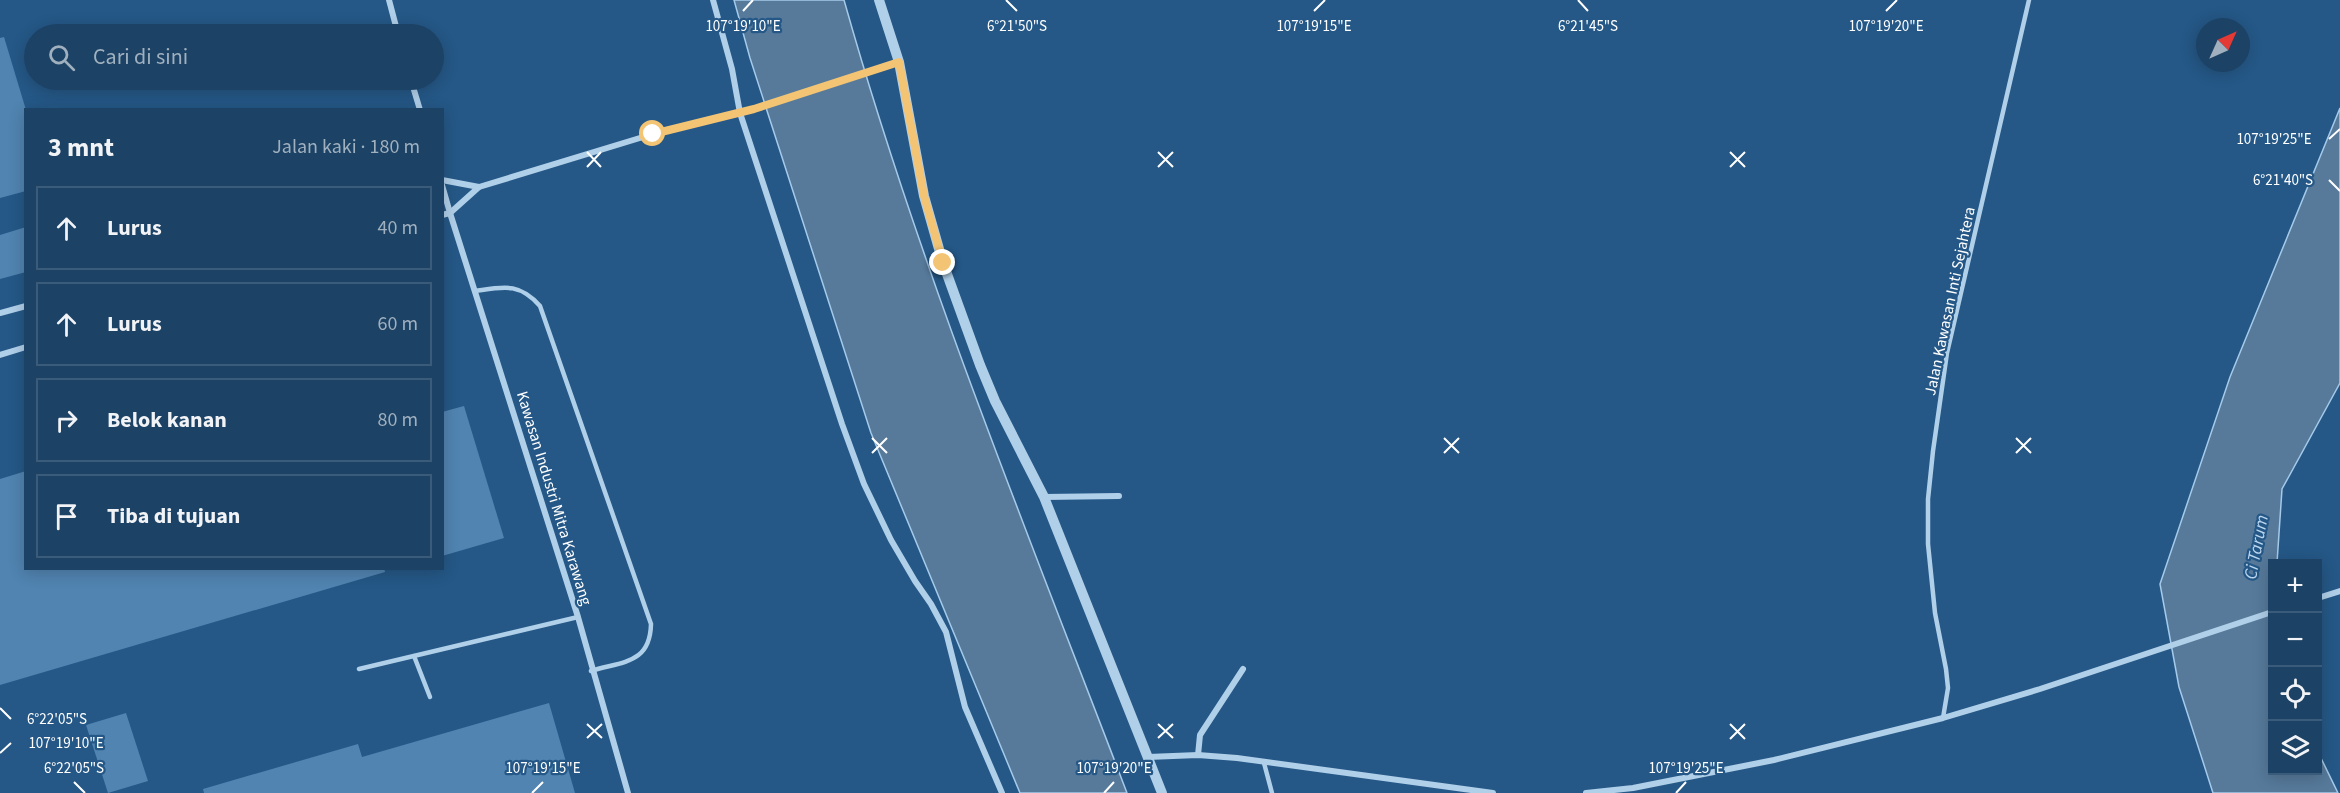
<!DOCTYPE html>
<html lang="id">
<head>
<meta charset="utf-8">
<style>
  body { margin:0; font-family:"Source Sans 3",sans-serif; background:#294d6e; color:#f1f3f6 }
  .controls { position:absolute; right:18px; bottom:18px; display:grid; overflow:hidden; border-radius:0px; box-shadow:0 3px 15px #0003 }
  .controls button { width:54px; height:54px; display:grid; place-items:center; padding:0; border:0; border-bottom:2px solid #3a5b79; background:#1c4265; color:#f1f3f6; font:30px sans-serif }
  .compass { position:absolute; left:2196px; top:18px; width:54px; height:54px; border-radius:50%; background:#1c4265; box-shadow:0 3px 15px #0003; rotate:45deg }
  .stop { position:absolute; width:18px; height:18px; margin:-14px; border:4px solid #f3c474; border-radius:50%; background:#fff }
  .stop.end { background:#f3c474; border-color:#fff; box-shadow:0 2px 6px #0008 }
  .list { margin:0; padding:0; list-style:none }
  h2 { display:flex; justify-content:space-between; align-items:center; height:78px; margin:0; padding:0 24px; font-size:26px }
  h2 small { font-size:20px; font-weight:400; color:#a0b0bf }
  .list li { display:grid; grid-template-columns:39px 1fr auto; gap:18px; align-items:center; box-sizing:border-box; height:84px; margin:0 12px 12px; padding:0 12px; border:2px solid #3a5b79; border-radius:0px }
  .list b { display:block; font-size:22px; white-space:nowrap }
  .list em { font-size:20px; font-style:normal; color:#a0b0bf }
  .icon { flex:none; width:33px; height:33px; fill:none; stroke:currentColor; stroke-width:2; stroke-linecap:round; stroke-linejoin:round }
  .map { position:relative; flex:none; width:2340px; height:793px; overflow:hidden }
  .search { position:absolute; background:#1c4265; box-shadow:0 3px 15px #0003; left:24px; top:24px; width:420px; height:66px; display:flex; align-items:center; gap:15px; box-sizing:border-box; padding:0 21px; border-radius:33px; color:#a0b0bf; font-size:22px }
  .panel { position:absolute; background:#1c4265; box-shadow:0 3px 15px #0003; left:24px; top:108px; width:420px; height:462px; border-radius:0px }
  .map>svg:first-child { display:block }
</style>
</head>
<body>
<div class="map">
<svg width="2340" height="793" viewBox="0 0 2340 793">
  <rect width="100%" height="100%" fill="#255887"/>
  <g fill="#577a9b" stroke="#a5caea" stroke-width="1.5">
    <path d="M734,0H844C920,270 1027,531 1127,793H1020L871,433L750,58Z"/>
    <path d="M2340,108V383L2282,489L2277,563L2272,564L2270,657L2272,662V770H2318V752L2338,793H2213L2179,687L2160,584L2230,377Z"/>
  </g>
  <g fill="#5184b1">
    <path d="M4,37L26,110V191L0,198V38Z"/>
    <path d="M26,227V272L0,279V235Z"/>
    <path d="M464,406L504,538L442,556V412Z"/>
    <path d="M26,471V568H384L385,572L0,685V479Z"/>
    <path d="M549,703L575,793H204L203,789L358,744L362,757Z"/>
    <path d="M126,713L148,781L108,793L86,725Z"/>
  </g>
  <g fill="none" stroke-linecap="round" stroke-linejoin="round">
    <g stroke="#b0cfe9" stroke-width="4.5">
      <path d="M475,291C503,287 519,282 540,306L651,624C650,664 623,661 591,671"/>
      <path d="M414,656L430,697"/>
      <path d="M359,669L578,617"/>
      <path d="M1943,718L1948,688L1946,669L1935,613L1928,544V499L1933,451L1947,353L2029,0"/>
      <path d="M1264,763L1272,793"/>
    </g>
    <g stroke="#b0cfe9" stroke-width="6">
      <path d="M389,0L398,34"/>
      <path d="M713,0L732,69L740,113L842,424L864,484L891,540L915,581L931,604L946,632L965,707L1002,793"/>
      <path d="M411,80L420,110"/>
      <path d="M442,180L479,187"/>
      <path d="M442,185L450,213L578,617L628,793"/>
      <path d="M442,215L450,213L479,187L653,134L754,109L899,62"/>
      <path d="M0,313L26,306"/>
      <path d="M0,355L26,347"/>
      <path d="M1044,497L1119,496"/>
      <path d="M2318,598L2340,591"/>
      <path d="M1198,755L1200,735L1243,669"/>
      <path d="M1148,757L1198,755L1237,758L1493,793"/>
      <path d="M1586,793L1633,788L1774,760L1943,718L2040,689L2272,612"/>
    </g>
    <path stroke="#b0cfe9" stroke-width="10" d="M879,0L899,62L924,196L943,263L980,365L995,401L1044,497L1162,793"/>
  </g>
  <g fill="none" stroke-linecap="round" stroke-linejoin="round">
    <path stroke="#f3c474" stroke-width="8" d="M653,134L754,109L899,62L924,196L943,263"/>
  </g>
  <path fill="none" stroke="#fff" stroke-width="2" d="M1006,0L1017,11M1578,0L1588,11M743,11L753,0M1314,11L1325,0M1886,11L1897,0M2329,139L2340,129M587,152L601,167M1158,152L1173,167M1730,152L1745,167M587,167L601,152M1158,167L1173,152M1730,167L1745,152M2329,180L2340,191M872,438L887,453M1444,438L1459,453M2016,438L2031,453M872,453L887,438M1444,453L1459,438M2016,453L2031,438M0,708L11,719M587,724L602,738M1158,724L1173,738M1730,724L1745,739M587,738L602,724M1158,738L1173,724M1730,739L1745,724M0,753L11,743M74,782L85,793M532,793L543,782M1104,793L1114,782M1676,793L1686,782"/>
  <g text-anchor="middle" stroke-width="4.5" stroke-linejoin="round" paint-order="stroke">
    <g font-size="16" fill="#fff" stroke="#255887">
      <text transform="translate(1949 301) rotate(-78)" y="6">Jalan Kawasan Inti Sejahtera</text>
      <text transform="translate(555 498) rotate(73)" y="6">Kawasan Industri Mitra Karawang</text>
    </g>
    <g font-size="18" font-style="italic" fill="#bcd8f0" stroke="#255887">
      <text transform="translate(2256 547) rotate(-79)" y="6">Ci Tarum</text>
    </g>
  </g>
  <g font-size="15" text-anchor="middle" fill="#fff" stroke="#255887" stroke-width="4.5" stroke-linejoin="round" paint-order="stroke">
    <text x="743" y="31">107°19'10"E</text>
    <text x="1017" y="31">6°21'50"S</text>
    <text x="1314" y="31">107°19'15"E</text>
    <text x="1588" y="31">6°21'45"S</text>
    <text x="1886" y="31">107°19'20"E</text>
    <text x="2274" y="144">107°19'25"E</text>
    <text x="2283" y="185">6°21'40"S</text>
    <text x="57" y="724">6°22'05"S</text>
    <text x="66" y="748">107°19'10"E</text>
    <text x="1114" y="773">107°19'20"E</text>
    <text x="74" y="773">6°22'05"S</text>
    <text x="543" y="773">107°19'15"E</text>
    <text x="1686" y="773">107°19'25"E</text>
  </g>
</svg>
<div class="controls">
<button>+</button>
<button>−</button>
<button><svg class="icon" aria-label="locate" viewBox="0 0 24 24"><circle cx="12" cy="12" r="6"/><path d="M12 2v4M12 18v4M2 12h4M18 12h4"/></svg></button>
<button><svg class="icon" aria-label="layers" viewBox="0 0 24 24"><path d="M12 4l9 5-9 5-9-5zM3 14l9 5 9-5"/></svg></button>
</div>
<svg class="compass" viewBox="-18 -18 36 36"><path d="M0-13l5 13h-10z" fill="#e53935"/><path d="M0 13l5-13h-10z" fill="#a0b0bf"/></svg>
<div class="stop" style="left:653px;top:134px"></div>
<div class="stop end" style="left:943px;top:263px"></div>
<div class="search"><svg class="icon" aria-label="search" viewBox="0 0 24 24"><circle cx="10" cy="10" r="6"/><path d="M15 15l6 6"/></svg>Cari di sini</div>
<section class="panel">
<h2>3 mnt<small>Jalan kaki · 180 m</small></h2>
<ul class="list">
<li><svg class="icon" aria-label="ahead" viewBox="0 0 24 24"><path d="M12 20V5M6 11l6-6 6 6"/></svg><div><b>Lurus</b></div><em>40 m</em></li>
<li><svg class="icon" aria-label="ahead" viewBox="0 0 24 24"><path d="M12 20V5M6 11l6-6 6 6"/></svg><div><b>Lurus</b></div><em>60 m</em></li>
<li><svg class="icon" aria-label="right" viewBox="0 0 24 24"><path d="M7 20v-9h11M14 6l5 5-5 5"/></svg><div><b>Belok kanan</b></div><em>80 m</em></li>
<li><svg class="icon" aria-label="arrive" viewBox="0 0 24 24"><path d="M6 21V4h12l-3 4 3 4H6"/></svg><div><b>Tiba di tujuan</b></div></li>
</ul>
</section>
</div>
</body>
</html>
